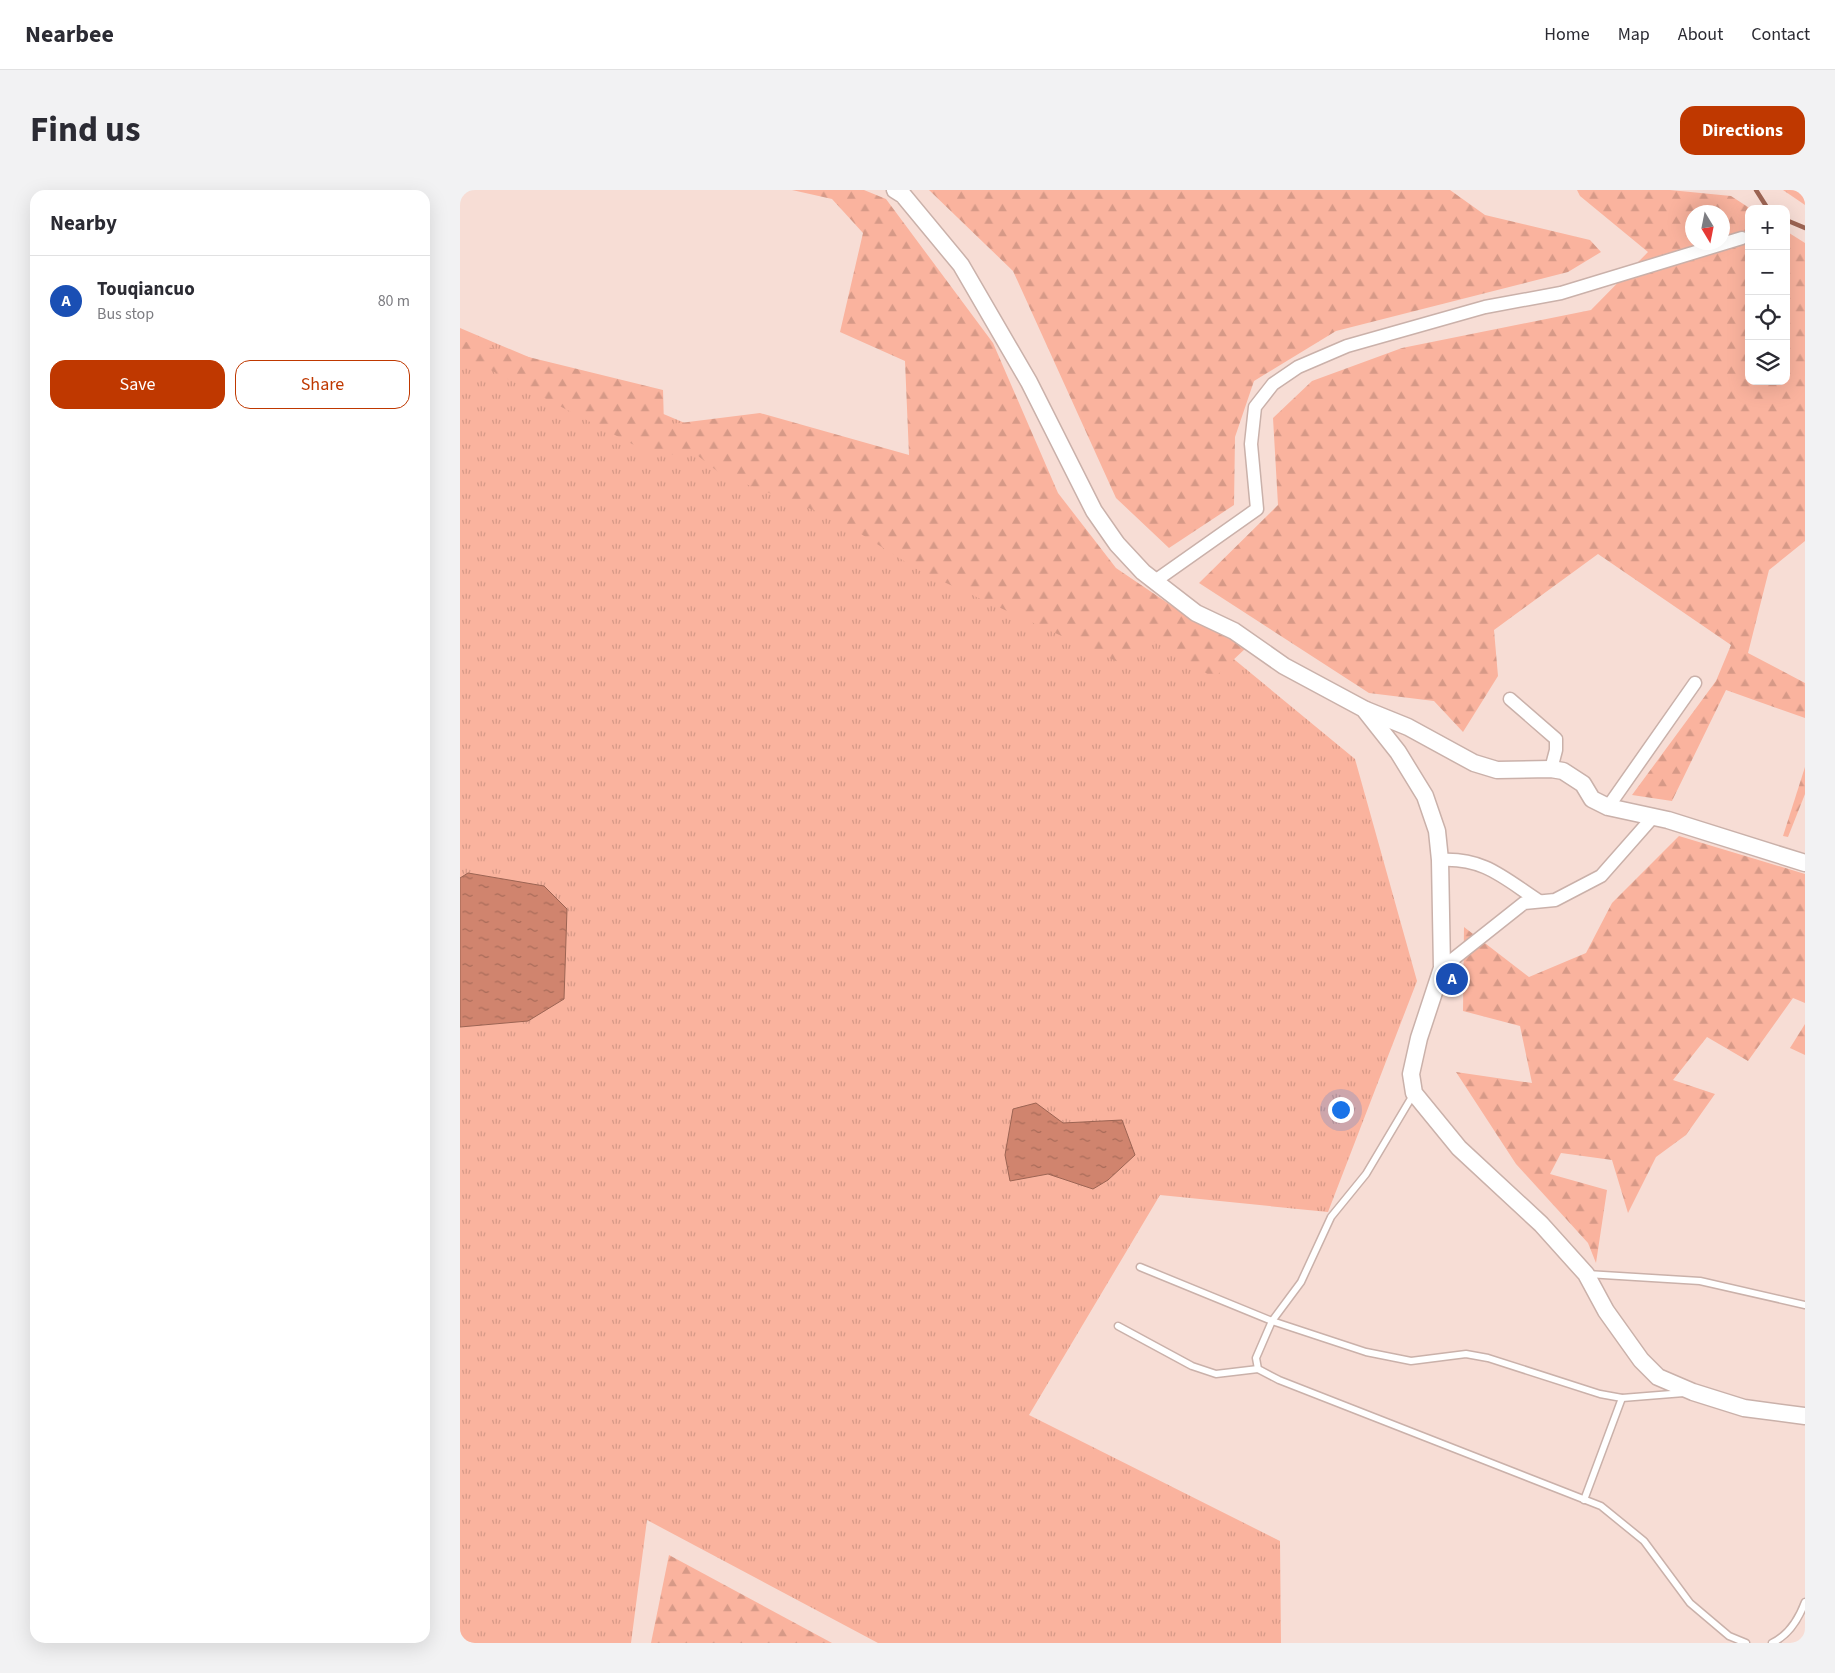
<!DOCTYPE html>
<html lang="en">
<head>
<meta charset="utf-8">
<style>
  body { margin:0; font-family:"Source Sans 3",sans-serif; background:#f2f2f3; color:#2b2b33 }
  .controls { position:absolute; right:15px; top:15px; display:grid; overflow:hidden; border-radius:10px; box-shadow:0 5px 20px #0002 }
  .controls button { width:45px; height:45px; display:grid; place-items:center; padding:0; border:0; border-bottom:1px solid #e1e1e2; background:#fff; color:#2b2b33; font:25px sans-serif }
  .compass { position:absolute; left:1225px; top:15px; width:45px; height:45px; border-radius:50%; background:#fff; box-shadow:0 5px 20px #0002; rotate:170deg }
  .you { position:absolute; left:880px; top:919px; width:18px; height:18px; margin:-12px; border:4px solid #fff; border-radius:50%; background:#1a73e8; box-shadow:0 0 0 8px #1a73e833 }
  .badge { display:grid; place-items:center; width:32px; height:32px; border-radius:50%; background:#bf3800; color:#fff; font-size:16px; font-weight:700 }
  .pin { position:absolute; translate:-50% -50%; border:2px solid #fff; box-shadow:0 1px 5px #0006 }
  .list { margin:0; padding:0; list-style:none }
  h2 { display:flex; justify-content:space-between; align-items:center; height:65px; margin:0; padding:0 20px; font-size:21px }
  h2 small { font-size:16px; font-weight:400; color:#7c7c81 }
  .list li { display:grid; grid-template-columns:32px 1fr auto; gap:15px; align-items:center; box-sizing:border-box; height:90px; padding:0 20px; border-top:1px solid #e1e1e2 }
  .list b { display:block; font-size:19px; white-space:nowrap }
  .list p { margin:0; font-size:16px; white-space:nowrap; color:#7c7c81 }
  .list em { font-size:16px; font-style:normal; color:#7c7c81 }
  .actions { display:flex; gap:10px; padding:15px 20px }
  .actions a { flex:1; padding:11px 0; border:1px solid #bf3800; border-radius:15px; text-align:center; font-size:18px; color:#bf3800 }
  .actions .main { background:#bf3800; color:#fff }
  .icon { flex:none; width:28px; height:28px; fill:none; stroke:currentColor; stroke-width:2; stroke-linecap:round; stroke-linejoin:round }
  .map { position:relative; flex:none; width:1345px; height:1453px; overflow:hidden; border-radius:15px }
  header { display:flex; align-items:center; gap:30px; box-sizing:border-box; height:70px; padding:0 25px; background:#fff; border-bottom:1px solid #e1e1e2 }
  header strong { font-size:24px }
  nav { display:flex; gap:28px; margin-inline-start:auto; font-size:18px }
  .intro { display:flex; align-items:center; justify-content:space-between; box-sizing:border-box; height:120px; padding:0 30px }
  h1 { margin:0; font-size:35px }
  .button { padding:12px 22px; border-radius:15px; background:#bf3800; color:#fff; font-size:18px; font-weight:700 }
  main { display:flex; gap:30px; padding:0 30px }
  aside { flex:1; background:#fff; border-radius:15px; box-shadow:0 5px 20px #0002 }
  .map>svg:first-child { display:block }
</style>
</head>
<body>
<header>
<strong>Nearbee</strong>
<nav><a>Home</a><a>Map</a><a>About</a><a>Contact</a></nav>
</header>
<div class="intro"><h1>Find us</h1><a class="button">Directions</a></div>
<main>
<aside>
<h2>Nearby<small></small></h2>
<ul class="list">
<li><span class="badge" style="background:#1a4fb4">A</span><div><b>Touqiancuo</b><p>Bus stop</p></div><em>80 m</em></li>
</ul>
<div class="actions"><a class="main">Save</a><a>Share</a></div>
</aside>
<div class="map">
<svg width="1345" height="1453" viewBox="0 0 1345 1453">
  <defs>
    <pattern id="grass-tufts" width="24" height="20" patternUnits="userSpaceOnUse" patternTransform="scale(1.25)"><rect width="24" height="20" fill="#fab39e"/><path d="M3 7l-1-3M5 7V3M7 7l1-3M15 17l-1-3M17 17v-4M19 17l1-3" fill="none" stroke="#d69987"/></pattern>
    <pattern id="forest-firs" width="22" height="20" patternUnits="userSpaceOnUse" patternTransform="scale(1.25)"><rect width="22" height="20" fill="#fab39e"/><path d="M5 1l3.5 6h-7zM16 11l3.5 6h-7z" fill="#d69987"/></pattern>
    <pattern id="water-ripples" width="26" height="14" patternUnits="userSpaceOnUse" patternTransform="scale(1.25)"><rect width="26" height="14" fill="#d0846e"/><path d="M2 4q2-2 4 0t4 0M15 11q2-2 4 0t4 0" fill="none" stroke="#a86b59"/></pattern>
  </defs>
  <rect width="100%" height="100%" fill="#f7ddd5"/>
  <path fill="url(#grass-tufts)" d="M0,138L764,461L895,569L957,791L868,1022L700,1005L569,1225L820,1351L821,1453H418L187,1330L171,1453H0Z"/>
  <g fill="url(#forest-firs)" fill-rule="evenodd">
    <path d="M332,0H404L426,9L533,153L598,303L656,378L715,418L787,457L754,488L687,447L669,477L460,381L377,329L262,285L232,261L197,267L0,164V143L3,151L203,200L204,235L300,223L449,265L445,171L380,142L403,43L372,9Z"/>
    <path d="M469,0H990L1025,25L1130,50L1141,62L1108,82L876,141L794,191L775,247L774,315L709,358L656,308L553,81Z"/>
    <path d="M1117,0H1210L1271,6L1291,19H1289V191H1326V41L1345,53V351L1309,380L1288,463L1345,493V528L1266,500L1212,611L1172,605L1256,491L1271,455L1138,364L1034,440L1038,486L1003,542L974,511L909,503L739,393L818,315L813,228L852,191L942,158L1131,120L1188,62L1120,6ZM1232,22H1262V52H1232Z"/>
    <path d="M1323,0H1345V15Z"/>
    <path d="M1345,577V604L1328,647L1323,646Z"/>
    <path d="M1219,646L1345,684V813L1333,808L1288,871L1247,847L1213,890L1255,904L1226,945L1196,967L1168,1023L1152,970L1101,963L1090,984L1147,1000L1136,1073L1128,1053L1056,974L996,882L1072,893L1060,836L1003,821L1004,737L1069,787L1126,763L1152,713Z"/>
    <path d="M1345,834V865L1330,858Z"/>
    <path d="M209,1365L372,1453H191Z"/>
  </g>
  <g fill="url(#water-ripples)" stroke="#9c6453">
    <path d="M8,683L84,696L107,719L104,809L68,831L0,837V688Z"/>
    <path d="M576,913L603,933L662,930L675,965L648,990L633,999L588,984L550,991L545,965L553,919Z"/>
  </g>
  <g fill="none" stroke-linecap="round" stroke-linejoin="round">
    <g stroke="#9c6453" stroke-width="4.5">
      <path d="M1296,0L1308,19"/>
      <path d="M1326,30L1345,38"/>
    </g>
    <defs>
      <g id="service">
        <path d="M953,905L906,984L871,1027L841,1092L812,1131L796,1168L798,1179L819,1190L1141,1316L1184,1351L1230,1413L1269,1446L1286,1453"/>
        <path d="M680,1077L812,1131L906,1162L951,1171L1006,1164L1028,1168L1140,1204L1162,1208L1224,1203"/>
        <path d="M1127,1084L1240,1091L1345,1115"/>
        <path d="M658,1136L732,1176L756,1184L798,1179"/>
        <path d="M1124,1310L1162,1208"/>
        <path d="M1312,1453C1329,1445 1339,1428 1345,1412"/>
      </g>
      <g id="minor">
        <path d="M695,391L797,319L791,254L795,217L813,194L838,177L887,156L1025,117L1101,103L1282,48"/>
        <path d="M1050,509L1096,549V560L1091,579"/>
        <path d="M1148,617L1235,493"/>
        <path d="M980,670C1024,667 1045,689 1079,711"/>
        <path d="M982,778L1064,713L1095,710L1141,686L1193,627"/>
      </g>
      <g id="tertiary">
        <path d="M435,0L443,5L501,75L569,192L634,321L657,354L683,382L736,423L774,441L824,476L904,519L938,562L965,606L977,641L980,670L982,778L959,848L951,884L954,903L999,958L1081,1034L1126,1084L1146,1121L1181,1170L1198,1187L1233,1202L1284,1218L1345,1226"/>
        <path d="M906,520L948,537L1014,573L1037,580L1091,579L1103,581L1123,594L1132,609L1148,617L1208,630L1345,673"/>
      </g>
    </defs>
    <use href="#service" stroke="#cab1aa" stroke-width="9"/>
    <use href="#minor" stroke="#cab1aa" stroke-width="15"/>
    <use href="#tertiary" stroke="#cab1aa" stroke-width="19"/>
    <use href="#service" stroke="#fff" stroke-width="6"/>
    <use href="#minor" stroke="#fff" stroke-width="12"/>
    <use href="#tertiary" stroke="#fff" stroke-width="16"/>
  </g>
</svg>
<div class="controls">
<button>+</button>
<button>−</button>
<button><svg class="icon" aria-label="locate" viewBox="0 0 24 24"><circle cx="12" cy="12" r="6"/><path d="M12 2v4M12 18v4M2 12h4M18 12h4"/></svg></button>
<button><svg class="icon" aria-label="layers" viewBox="0 0 24 24"><path d="M12 4l9 5-9 5-9-5zM3 14l9 5 9-5"/></svg></button>
</div>
<svg class="compass" viewBox="-18 -18 36 36"><path d="M0-13l5 13h-10z" fill="#e53935"/><path d="M0 13l5-13h-10z" fill="#7c7c81"/></svg>
<div class="you"></div>
<div class="pin badge" style="left:992px;top:789px;background:#1a4fb4">A</div>
</div>
</main>
</body>
</html>
